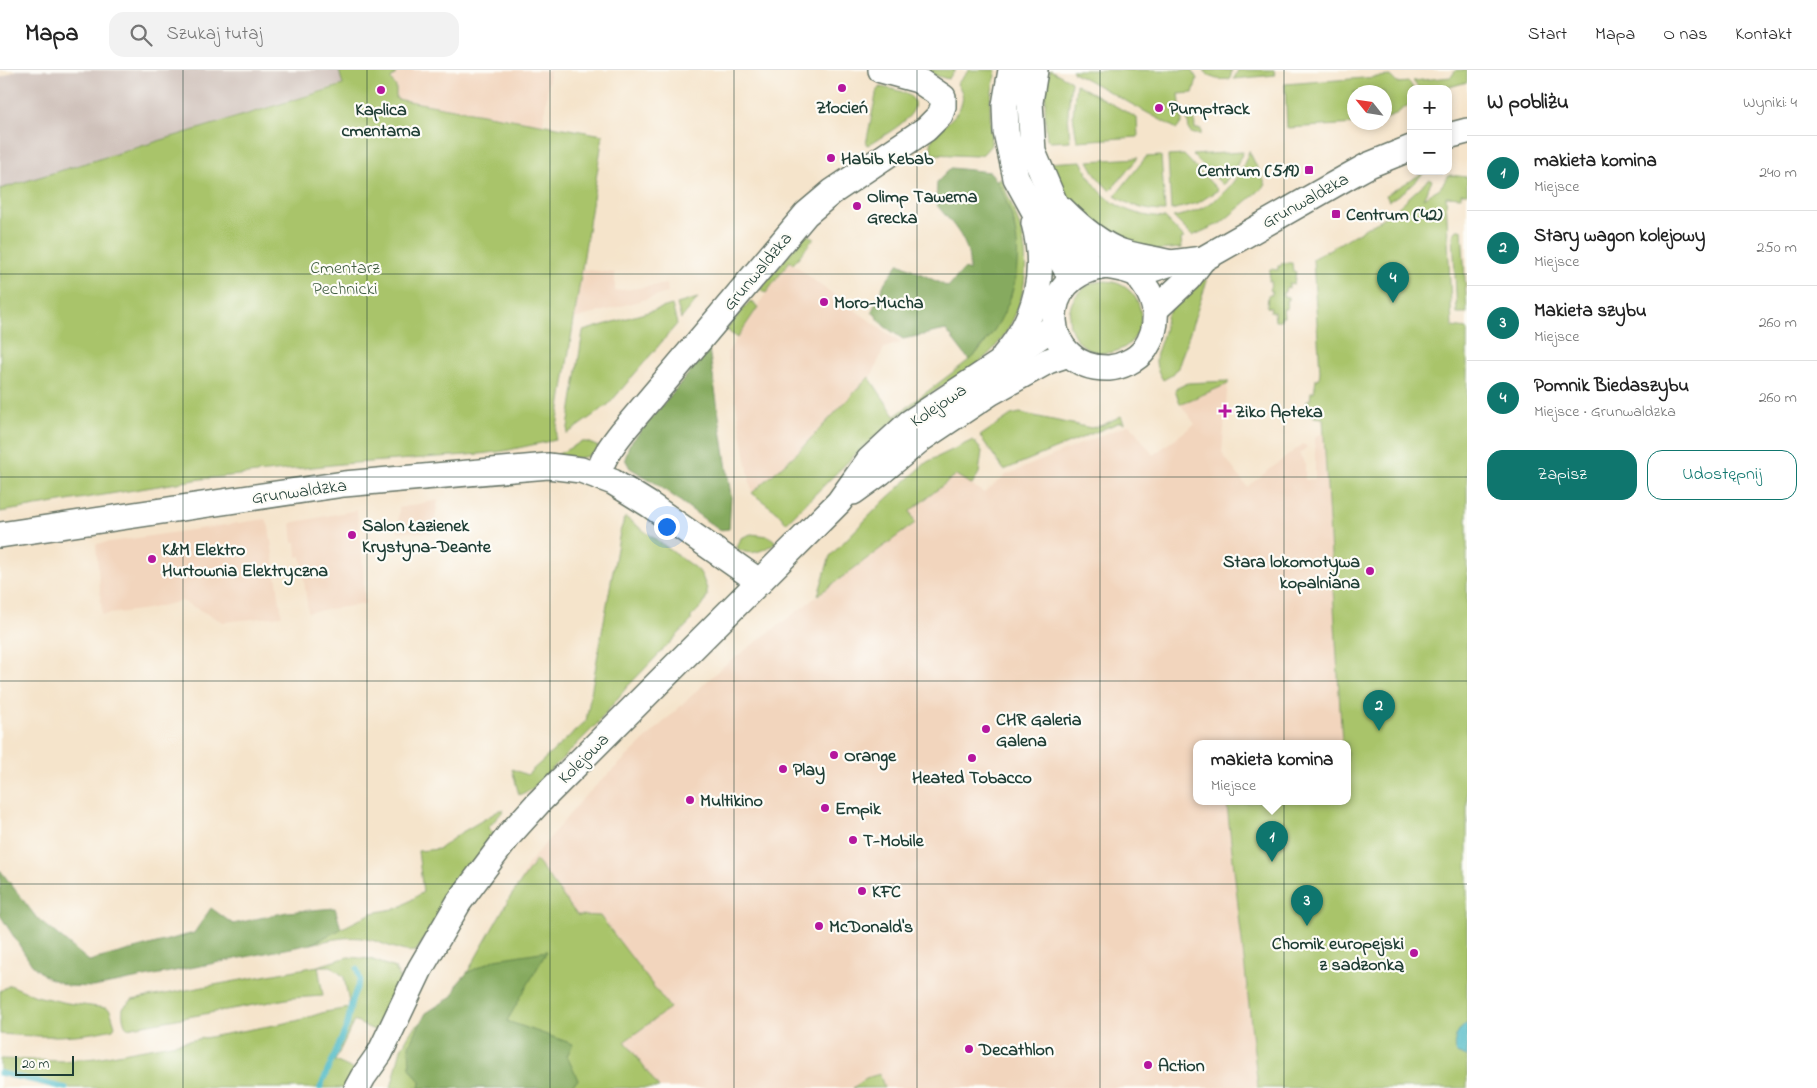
<!DOCTYPE html>
<html lang="pl">
<head>
<meta charset="utf-8">
<style>
  body { margin:0; font-family:"Indie Flower",sans-serif; background:#f2f2f2; color:#222 }
  .controls { position:absolute; right:15px; top:15px; display:grid; overflow:hidden; border-radius:10px; box-shadow:0 2px 8px #0003 }
  .controls button { width:45px; height:45px; display:grid; place-items:center; padding:0; border:0; border-bottom:1px solid #e0e0e0; background:#fff; color:#222; font:25px sans-serif }
  .compass { position:absolute; left:1347px; top:15px; width:45px; height:45px; border-radius:50%; background:#fff; box-shadow:0 2px 8px #0003; rotate:300deg }
  .scale { position:absolute; left:15px; bottom:12px; width:59px; box-sizing:border-box; padding-left:5px; border:2px solid #1f3d34; border-top:0; font-size:14px; line-height:18px; white-space:nowrap; color:#1f3d34; -webkit-text-stroke:4px #fdfcf7; paint-order:stroke }
  .you { position:absolute; left:666px; top:456px; width:18px; height:18px; margin:-12px; border:4px solid #fff; border-radius:50%; background:#1a73e8; box-shadow:0 0 0 8px #1a73e833 }
  .badge { display:grid; place-items:center; width:32px; height:32px; border-radius:50%; background:#0f766e; color:#fff; font-size:16px; font-weight:700 }
  .pin { position:absolute; translate:-50% -41px; filter:drop-shadow(0 1px 2px #0008) }
  .pin::after { content:''; position:absolute; top:26px; width:18px; height:15px; background:inherit; clip-path:polygon(0 0,100% 0,50% 100%) }
  .popup { position:absolute; left:1193px; top:670px; width:158px; height:65px; box-sizing:border-box; display:grid; place-content:center; border-radius:10px; background:#fff; filter:drop-shadow(0 1px 4px #0005); font-size:16px; white-space:nowrap; color:#767676 }
  .popup b { font-size:19px; color:#222 }
  .popup::after { content:''; position:absolute; left:50%; top:100%; margin-left:-10px; border:10px solid transparent; border-top-color:#fff }
  .list { margin:0; padding:0; list-style:none }
  h2 { display:flex; justify-content:space-between; align-items:center; height:65px; margin:0; padding:0 20px; font-size:21px }
  h2 small { font-size:16px; font-weight:400; color:#767676 }
  .list li { display:grid; grid-template-columns:32px 1fr auto; gap:15px; align-items:center; box-sizing:border-box; height:75px; padding:0 20px; border-top:1px solid #e0e0e0 }
  .list b { display:block; font-size:19px; white-space:nowrap }
  .list p { margin:0; font-size:16px; white-space:nowrap; color:#767676 }
  .list em { font-size:16px; font-style:normal; color:#767676 }
  .actions { display:flex; gap:10px; padding:15px 20px }
  .actions a { flex:1; padding:11px 0; border:1px solid #0f766e; border-radius:15px; text-align:center; font-size:18px; color:#0f766e }
  .actions .main { background:#0f766e; color:#fff }
  .icon { flex:none; width:28px; height:28px; fill:none; stroke:currentColor; stroke-width:2; stroke-linecap:round; stroke-linejoin:round }
  .map { position:relative; flex:none; width:1467px; height:1018px; overflow:hidden }
  header { display:flex; align-items:center; gap:30px; box-sizing:border-box; height:70px; padding:0 25px; background:#fff; border-bottom:1px solid #e0e0e0 }
  header strong { font-size:24px }
  nav { display:flex; gap:28px; margin-inline-start:auto; font-size:18px }
  .search { width:350px; height:45px; background:#f2f2f2; display:flex; align-items:center; gap:12px; box-sizing:border-box; padding:0 18px; border-radius:15px; color:#767676; font-size:19px }
  main { display:flex }
  aside { flex:1; background:#fff }
  .map>svg:first-child { display:block }
</style>
</head>
<body>
<header>
<strong>Mapa</strong>
<div class="search"><svg class="icon" aria-label="search" viewBox="0 0 24 24"><circle cx="10" cy="10" r="6"/><path d="M15 15l6 6"/></svg>Szukaj tutaj</div>
<nav><a>Start</a><a>Mapa</a><a>O nas</a><a>Kontakt</a></nav>
</header>
<main>
<div class="map">
<svg width="1467" height="1018" viewBox="0 0 1467 1018">
  <rect width="100%" height="100%" fill="#fdfcf7"/>
  <filter id="ink" filterUnits="userSpaceOnUse"><feTurbulence type="fractalNoise" baseFrequency=".02" numOctaves="2"/><feDisplacementMap in="SourceGraphic" scale="10" xChannelSelector="R" yChannelSelector="G"/><feConvolveMatrix kernelMatrix="1 2 1 2 8 2 1 2 1" color-interpolation-filters="sRGB"/></filter>
  <filter id="wash" filterUnits="userSpaceOnUse"><feTurbulence type="fractalNoise" baseFrequency=".0096" numOctaves="4" result="noise"/><feDisplacementMap in="SourceGraphic" scale="20" xChannelSelector="R" yChannelSelector="G"/><feGaussianBlur stdDeviation="1.12" result="paint"/><feColorMatrix in="noise" values="0 0 0 0 0 0 0 0 0 0 0 0 0 0 0 0 0 1.4 0 .05"/><feComposite in="paint" operator="in"/></filter>
  <g filter="url(#wash)">
    <rect width="100%" height="100%" fill="#f5e4cb"/>
    <g fill="#f2d5bd">
      <path d="M391,0H550L543,55L396,29Z"/>
      <path d="M790,191L816,212L901,273L884,278L873,303L797,383L752,423L727,283L766,223Z"/>
      <path d="M581,199L615,203V221L667,214L668,223L574,249Z"/>
      <path d="M1228,311L1222,383L1247,417L1303,374L1307,377L1299,384L1305,393V410L1315,409V368L1324,362L1342,673H1197V731H1265L1227,736L1258,1018H659L625,971L518,817L528,794L583,728L720,599L915,453L910,441L956,405L984,423L1006,405L1130,354L1153,385L1195,354L1180,334Z"/>
      <path d="M438,430L433,463L398,461L399,438Z"/>
      <path d="M357,440L362,483L365,534L308,542L301,486L297,487L296,473H293L291,453Z"/>
      <path d="M266,449L269,457L282,546L223,552L182,531L147,539L102,545L96,474Z"/>
    </g>
    <path fill="#cfc1ba" d="M17,0H339L343,14L0,119V8Z"/>
    <g fill="#a9c46a" stroke="#64804f">
      <path d="M339,0H391L396,4L391,9L396,17V29L603,65L555,370L504,381L480,384L341,394L201,409L0,442V119L343,15Z"/>
      <path d="M916,0H956L948,9Z"/>
      <path d="M969,0H996L990,32L991,75L983,84L976,86L932,84L931,75L933,64C948,53 974,34 957,14Z"/>
      <path d="M1050,0L1071,11L1068,44L1070,71L1050,72L1047,69C1044,45 1044,23 1050,0Z"/>
      <path d="M1072,0H1192L1197,9L1193,23L1179,24L1182,52L1177,59L1073,2Z"/>
      <path d="M1204,0H1232L1230,9C1219,10 1211,10 1204,0Z"/>
      <path d="M1238,0H1274L1275,5L1234,9Z"/>
      <path d="M1456,0H1467V12L1442,19H1419L1413,11L1451,7Z"/>
      <path d="M1390,6L1397,13L1409,12L1414,19H1411V33L1393,46L1385,49L1384,22H1354V52L1374,53L1287,58L1285,14Z"/>
      <path d="M1076,14L1137,48L1138,67L1077,71L1073,45Z"/>
      <path d="M881,17C890,19 901,20 908,25C933,41 879,68 868,75L866,74L877,20Z"/>
      <path d="M1187,41H1194L1195,59H1201V64H1193L1189,61Z"/>
      <path d="M1249,81L1266,115L1221,153L1192,166L1173,147C1210,142 1238,116 1249,81Z"/>
      <path d="M1243,82L1237,95L1223,115L1192,85Z"/>
      <path d="M1184,85L1218,120L1198,133L1171,140L1168,86Z"/>
      <path d="M1161,86L1165,141C1147,141 1130,136 1115,126L1146,87Z"/>
      <path d="M1138,88L1110,121L1097,107L1088,91Z"/>
      <path d="M1081,91C1099,130 1123,145 1165,148L1184,168L1181,169L1182,178L1158,180L1114,169L1064,128L1047,93Z"/>
      <path d="M1426,101L1406,120L1389,131L1386,125Z"/>
      <path d="M1449,105L1467,107V123H1461V127L1446,126L1452,257L1467,259V1018H1258L1227,735L1265,731H1347V673H1342L1323,348L1314,347L1312,338H1306L1307,330H1310L1311,322H1314L1316,309H1319L1320,301L1313,189L1393,142L1429,109L1432,111L1423,128L1440,118Z"/>
      <path d="M1000,107C1008,127 1018,147 1023,168C1032,213 1017,261 981,291C958,309 931,321 908,339C864,373 826,414 786,453L777,442L752,423L797,383L869,307L895,346L969,290L981,279L1000,250L1011,226L1016,207L1014,152L997,110Z"/>
      <path d="M1457,160H1462L1467,243H1457L1453,165Z"/>
      <path d="M806,164L814,168L793,194L790,191L766,223L760,219Z"/>
      <path d="M1282,193H1292L1293,201L1296,202L1294,214L1289,213V218L1286,217L1285,222H1283V226L1289,227V230H1286L1287,239H1283L1284,247H1281V251H1275L1274,242H1270L1271,238L1267,237L1268,225H1272V221L1269,220L1272,212L1269,211L1270,199L1278,200V196H1281Z"/>
      <path d="M1205,209L1207,211L1178,298L1172,305L1163,310C1150,289 1158,284 1164,262C1165,258 1165,252 1166,247C1171,236 1195,216 1205,209Z"/>
      <circle cx="1105" cy="247" r="36"/>
      <path d="M698,228L681,249L677,234Z"/>
      <path d="M750,231L758,237L737,268L728,261V257Z"/>
      <path d="M672,235L677,254L609,334L567,364L583,261Z"/>
      <path d="M1228,311V314L1180,334L1175,319L1188,313Z"/>
      <path d="M1020,343L1091,358L1103,355L1121,346L1124,353L1120,352L1004,400L980,366L1011,345Z"/>
      <path d="M973,370L982,381L979,403L972,415L956,405L910,441L915,453L818,525L830,486L885,430L927,392Z"/>
      <path d="M581,372H587L599,377C587,392 573,388 557,385Z"/>
      <path d="M625,447L699,501L702,506L707,519V526L704,534L691,547V551L626,618L597,654L532,719L519,725L512,699L527,705L586,651L620,462Z"/>
      <path d="M751,464L769,466L776,472C764,480 751,488 737,478L741,468Z"/>
      <path d="M500,740H504L488,758L496,766L416,881C402,884 383,872 367,869C349,865 329,870 311,874L372,843L399,838L423,822L418,781L439,779L459,764Z"/>
      <path d="M536,790L577,845L600,846L670,938L625,971L659,1018H391L401,979L410,963L426,946L454,928L473,902L467,903L509,829Z"/>
      <path d="M348,887L370,889L395,898L400,909L376,961L354,951L335,991L357,1001L350,1018H66L0,1003V989L62,991L96,988L296,951L325,942L350,938L344,907L331,896H318L323,926L292,928L127,958C123,952 122,944 123,938L132,930L318,896Z"/>
      <path d="M10,915L36,926L67,933L106,938L110,940L115,956L113,959C75,968 39,967 0,964V921Z"/>
      <path d="M880,1004L884,1018H853L866,1008Z"/>
    </g>
    <g fill="#86aa5e" stroke="#527449">
      <path d="M951,98L990,102C999,112 1003,123 1008,136C1030,191 1012,250 969,290L946,260L903,269L884,256L872,241L885,212L899,193L948,217L964,199L969,201C972,172 953,155 936,134L937,112Z"/>
      <path d="M709,279L731,426L729,459L719,460L657,414L630,398L625,389L629,375Z"/>
      <path d="M0,800L36,847L89,891L194,863L211,838L233,854L287,842L335,838L341,859L311,874L94,917L68,916L46,907L32,895L0,845Z"/>
      <path d="M547,881L507,951L573,974L567,986L578,1010L569,1018H419L420,1012L410,998L409,975L426,943L453,926L458,913L467,903L496,889Z"/>
    </g>
    <path fill="#4ab8c5" stroke="#347a7c" d="M1467,953V987L1456,983C1451,972 1458,960 1467,953Z"/>
    <g fill="none" stroke-linecap="round" stroke-linejoin="round">
      <g stroke="#4ab8c5" stroke-width="5.5">
        <path d="M0,1003L66,1018"/>
        <path d="M320,1018L347,955L352,931L360,909L357,899"/>
      </g>
    </g>
  </g>
  <g filter="url(#ink)">
    <g fill="none" stroke-linecap="round" stroke-linejoin="round">
      <defs>
        <g id="minor">
          <path d="M1011,0L1005,35L1006,62L1016,108L1071,208"/>
          <path d="M1035,0L1030,32L1033,82L1068,164L1083,187L1093,197"/>
          <path d="M1448,66L1467,61"/>
          <path d="M1062,139C1079,156 1099,174 1122,182C1138,187 1155,189 1171,193"/>
          <path d="M1107,196C1116,198 1128,199 1136,204C1139,206 1141,210 1143,213C1159,234 1159,258 1145,279C1137,290 1121,297 1109,298C1040,300 1032,203 1107,196Z"/>
          <path d="M1137,204L1171,193L1203,189L1349,106L1369,95L1411,78"/>
          <path d="M1156,239L1188,209L1203,189"/>
          <path d="M1004,286C1037,248 1047,201 1034,153"/>
          <path d="M598,406C602,388 612,375 623,361L806,144L832,122L926,59L940,45L943,37V27L918,10L881,0"/>
          <path d="M853,422L881,402L921,369L990,323L1048,291L1069,284"/>
          <path d="M0,465L344,414L548,396L581,400L613,412L650,435L760,512"/>
          <path d="M357,1018L363,1007L380,983L420,899L459,832L510,764L539,732L839,432L869,390L909,353L1054,257"/>
        </g>
      </defs>
      <use href="#minor" stroke="#6a7769" stroke-width="28"/>
      <use href="#minor" stroke="#fff" stroke-width="25"/>
    </g>
  </g>
  <path fill="none" stroke="#1f3d34" stroke-width="1" stroke-opacity="0.55" d="M183,0V1018M367,0V1018M550,0V1018M734,0V1018M917,0V1018M1100,0V1018M1284,0V1018M0,204H1467M0,407H1467M0,611H1467M0,814H1467"/>
  <g fill="#b5179e" stroke="#fdfcf7" stroke-width="2">
    <circle cx="842" cy="18" r="5"/>
    <circle cx="381" cy="20" r="5"/>
    <circle cx="1159" cy="38" r="5"/>
    <circle cx="831" cy="88" r="5"/>
    <rect x="1304" y="95" width="10" height="10" rx="2.5"/>
    <circle cx="857" cy="136" r="5"/>
    <rect x="1331" y="139" width="10" height="10" rx="2.5"/>
    <circle cx="824" cy="232" r="5"/>
    <path d="M1222.5 333.5h5v5h5v5h-5v5h-5v-5h-5v-5h5z"/>
    <circle cx="352" cy="465" r="5"/>
    <circle cx="152" cy="489" r="5"/>
    <circle cx="1370" cy="501" r="5"/>
    <circle cx="986" cy="659" r="5"/>
    <circle cx="834" cy="685" r="5"/>
    <circle cx="972" cy="688" r="5"/>
    <circle cx="783" cy="699" r="5"/>
    <circle cx="690" cy="730" r="5"/>
    <circle cx="825" cy="738" r="5"/>
    <circle cx="853" cy="770" r="5"/>
    <circle cx="862" cy="821" r="5"/>
    <circle cx="819" cy="856" r="5"/>
    <circle cx="1414" cy="883" r="5"/>
    <circle cx="969" cy="979" r="5"/>
    <circle cx="1148" cy="995" r="5"/>
  </g>
  <g text-anchor="middle" stroke-width="4.5" stroke-linejoin="round" paint-order="stroke">
    <g font-size="18" font-weight="bold" fill="#1f3d34" stroke="#fdfcf7" text-anchor="start">
      <text x="842" y="43" text-anchor="middle">Złocień</text>
      <text x="1169" y="44">Pumptrack</text>
      <text x="381" y="45" text-anchor="middle">Kaplica<tspan x="381" dy="21">cmentarna</tspan></text>
      <text x="841" y="94">Habib Kebab</text>
      <text x="1299" y="106" text-anchor="end">Centrum (519)</text>
      <text x="867" y="132">Olimp Tawerna<tspan x="867" dy="21">Grecka</tspan></text>
      <text x="1346" y="150">Centrum (42)</text>
      <text x="834" y="238">Moro-Mucha</text>
      <text x="1235" y="347">Ziko Apteka</text>
      <text x="362" y="461">Salon Łazienek<tspan x="362" dy="21">Krystyna-Deante</tspan></text>
      <text x="162" y="485">K&amp;M Elektro<tspan x="162" dy="21">Hurtownia Elektryczna</tspan></text>
      <text x="1360" y="497" text-anchor="end">Stara lokomotywa<tspan x="1360" dy="21">kopalniana</tspan></text>
      <text x="996" y="655">CHR Galeria<tspan x="996" dy="21">Galena</tspan></text>
      <text x="844" y="691">Orange</text>
      <text x="793" y="705">Play</text>
      <text x="972" y="713" text-anchor="middle">Heated Tobacco</text>
      <text x="700" y="736">Multikino</text>
      <text x="835" y="744">Empik</text>
      <text x="863" y="776">T-Mobile</text>
      <text x="872" y="827">KFC</text>
      <text x="829" y="862">McDonald's</text>
      <text x="1404" y="879" text-anchor="end">Chomik europejski<tspan x="1404" dy="21">z sadzonką</tspan></text>
      <text x="979" y="985">Decathlon</text>
      <text x="1158" y="1001">Action</text>
    </g>
    <g font-size="18" fill="#1f3d34" stroke="#fdfcf7">
      <text transform="translate(1305 130) rotate(-29)" y="6">Grunwaldzka</text>
      <text transform="translate(757 201) rotate(-50)" y="6">Grunwaldzka</text>
      <text transform="translate(938 335) rotate(-34)" y="6">Kolejowa</text>
      <text transform="translate(299 421) rotate(-8)" y="6">Grunwaldzka</text>
      <text transform="translate(583 688) rotate(-45)" y="6">Kolejowa</text>
    </g>
    <g font-size="18" fill="#425f42" stroke="#fdfcf7">
      <text x="345" y="203">Cmentarz<tspan x="345" dy="21">Pechnicki</tspan></text>
    </g>
  </g>
</svg>
<div class="controls">
<button>+</button>
<button>−</button>
</div>
<svg class="compass" viewBox="-18 -18 36 36"><path d="M0-13l5 13h-10z" fill="#e53935"/><path d="M0 13l5-13h-10z" fill="#767676"/></svg>
<div class="scale">20 m</div>
<div class="you"></div>
<div class="pin badge" style="left:1272px;top:792px">1</div>
<div class="popup"><b>makieta komina</b>Miejsce</div>
<div class="pin badge" style="left:1379px;top:661px">2</div>
<div class="pin badge" style="left:1307px;top:856px">3</div>
<div class="pin badge" style="left:1393px;top:233px">4</div>
</div>
<aside>
<h2>W pobliżu<small>Wyniki: 4</small></h2>
<ul class="list">
<li><span class="badge">1</span><div><b>makieta komina</b><p>Miejsce</p></div><em>240 m</em></li>
<li><span class="badge">2</span><div><b>Stary wagon kolejowy</b><p>Miejsce</p></div><em>250 m</em></li>
<li><span class="badge">3</span><div><b>Makieta szybu</b><p>Miejsce</p></div><em>260 m</em></li>
<li><span class="badge">4</span><div><b>Pomnik Biedaszybu</b><p>Miejsce · Grunwaldzka</p></div><em>260 m</em></li>
</ul>
<div class="actions"><a class="main">Zapisz</a><a>Udostępnij</a></div>
</aside>
</main>
</body>
</html>
